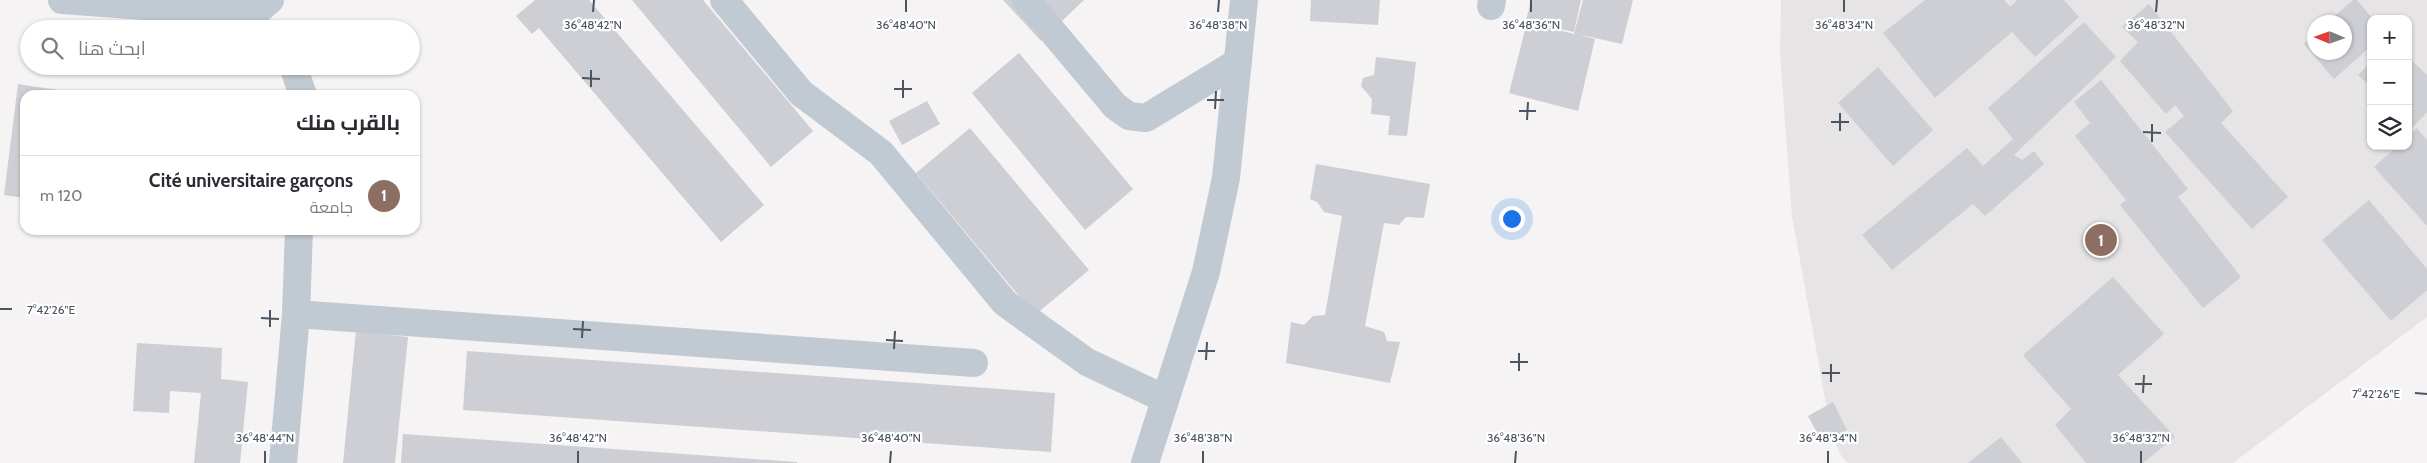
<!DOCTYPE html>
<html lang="ar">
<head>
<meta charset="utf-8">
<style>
  body { margin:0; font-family:Cabin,Cairo,sans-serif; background:#f2f2f3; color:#2b2b33; direction:rtl }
  .controls { position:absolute; right:15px; top:15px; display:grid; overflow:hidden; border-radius:10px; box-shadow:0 1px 4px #0004 }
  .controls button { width:45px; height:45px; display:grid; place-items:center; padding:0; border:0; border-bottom:1px solid #e1e1e2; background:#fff; color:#2b2b33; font:25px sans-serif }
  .compass { position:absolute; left:2307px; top:15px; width:45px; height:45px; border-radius:50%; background:#fff; box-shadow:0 1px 4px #0004; rotate:272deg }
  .you { position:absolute; left:1511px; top:218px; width:18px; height:18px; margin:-12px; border:4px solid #fff; border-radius:50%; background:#1a73e8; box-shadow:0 0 0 8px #1a73e833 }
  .badge { display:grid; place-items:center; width:32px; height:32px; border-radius:50%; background:#0f766e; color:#fff; font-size:16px; font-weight:700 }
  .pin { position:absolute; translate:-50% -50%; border:2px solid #fff; box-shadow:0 1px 5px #0006 }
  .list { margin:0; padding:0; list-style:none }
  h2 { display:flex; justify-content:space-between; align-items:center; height:65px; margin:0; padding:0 20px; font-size:21px }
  h2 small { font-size:16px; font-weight:400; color:#7c7c81 }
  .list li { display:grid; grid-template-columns:32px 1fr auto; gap:15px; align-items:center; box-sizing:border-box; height:80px; padding:0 20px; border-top:1px solid #e1e1e2 }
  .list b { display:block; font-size:19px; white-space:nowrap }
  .list p { margin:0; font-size:16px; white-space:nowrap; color:#7c7c81 }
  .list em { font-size:16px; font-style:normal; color:#7c7c81 }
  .icon { flex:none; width:28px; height:28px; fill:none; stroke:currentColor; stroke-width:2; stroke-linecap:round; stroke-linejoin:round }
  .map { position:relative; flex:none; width:2427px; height:463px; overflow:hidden; direction:ltr }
  .search { position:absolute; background:#fff; box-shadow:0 1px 4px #0004; left:20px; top:20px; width:400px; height:55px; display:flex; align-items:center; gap:12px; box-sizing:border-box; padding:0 18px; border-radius:28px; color:#7c7c81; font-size:19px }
  .panel { position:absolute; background:#fff; box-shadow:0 1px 4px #0004; left:20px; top:90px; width:400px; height:145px; border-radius:15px; direction:rtl }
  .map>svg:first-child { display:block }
</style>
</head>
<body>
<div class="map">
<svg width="2427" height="463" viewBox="0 0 2427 463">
  <rect width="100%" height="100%" fill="#f5f3f3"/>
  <path fill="#e6e4e5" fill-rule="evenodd" d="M1781,0H2427V317L2233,463H1848L1842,457L1832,437L1792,216L1780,54ZM2371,19H2408V146H2371ZM2314,22H2344V52H2314Z"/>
  <g fill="#cdcfd5">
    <path d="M535,0H589L764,205L721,242L539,28L532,34L516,16Z"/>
    <path d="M632,0H703L813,131L771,167Z"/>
    <path d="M1003,0H1084L1041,41Z"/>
    <path d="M1311,0H1380L1378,25L1310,21Z"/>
    <path d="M1531,0H1581L1574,32L1526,21Z"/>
    <path d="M1583,0H1633L1622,44L1577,34L1595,39L1578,111L1509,93L1527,22L1574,34Z"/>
    <path d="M1925,0H2004L2010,7L2017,0H2064L2079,17L2035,57L2012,32L1935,98L1883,33Z"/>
    <path d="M2353,0H2357L2373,19H2371V46L2334,79L2304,44L2314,34V52H2344V22H2328Z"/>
    <path d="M2149,4L2233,111L2221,123L2288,197L2252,229L2165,132L2184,116L2175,105L2166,114L2120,61L2138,42L2122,27Z"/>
    <path d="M2084,22L2116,57L2014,155L2022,160L2034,151L2044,164L1985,216L1973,204L1892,270L1862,235L1967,148L1983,166L2013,139L1988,108Z"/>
    <path d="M1019,53L1133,189L1085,230L972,93Z"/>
    <path d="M1376,57L1416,62L1407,136L1388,135L1390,116L1371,114L1372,99L1361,86L1363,78L1374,75Z"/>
    <path d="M2408,57L2427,75V112L2412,128L2408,124Z"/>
    <path d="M2371,62V87L2358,75Z"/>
    <path d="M1878,67L1933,130L1893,166L1838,103Z"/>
    <path d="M2101,80L2188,189L2178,197L2241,277L2203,308L2120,205L2126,200L2075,136L2090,123L2074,102Z"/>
    <path d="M18,84L71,92V95H25V198L4,195Z"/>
    <path d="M927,101L940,124L902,145L889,121Z"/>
    <path d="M970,128L1089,270L1035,315L916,173Z"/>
    <path d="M2417,128L2427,140V226L2374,167L2397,146H2408V136Z"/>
    <path d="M1316,164L1430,184L1424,218L1406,217L1399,225L1384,223L1365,326L1384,332L1387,341L1400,342L1390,383L1286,363L1291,322L1304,325L1313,316L1325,315L1342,216L1324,212L1317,202L1310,199Z"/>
    <path d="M2369,200L2427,269V290L2391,321L2322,240Z"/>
    <path d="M2113,277L2164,334L2118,375L2175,437L2143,463H2086L2055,425L2071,409L2023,355Z"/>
    <path d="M356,331L408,337L395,463H343Z"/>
    <path d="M137,343L222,348L221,379L248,382L240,463H194L201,393L170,391L169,413L133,411Z"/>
    <path d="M467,351L1055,393L1051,452L463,410Z"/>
    <path d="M1833,402L1847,430L1823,444L1808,416Z"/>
    <path d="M403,434L797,462V463H401Z"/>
    <path d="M2001,437L2022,463H1968Z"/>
  </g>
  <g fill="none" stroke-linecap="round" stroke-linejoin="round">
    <g stroke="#c1cad2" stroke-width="28">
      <path d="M62,0L254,14L270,0"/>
      <path d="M724,0L801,93L881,153L1005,303L1087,362L1165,399"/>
      <path d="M1026,0L1115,106L1129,116L1146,118L1238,62"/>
      <path d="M1491,6L1492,0"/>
      <path d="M293,66L303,95"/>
      <path d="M296,314L974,363"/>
      <path d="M283,463L296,314L299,230"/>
      <path d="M1145,463L1206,272L1226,178L1244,0"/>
    </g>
  </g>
  <path fill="none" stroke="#4a5661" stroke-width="2" d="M593,12L594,0M906,12V0M1218,12L1219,0M1531,12V0M1844,12V0M2156,12L2157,0M582,78L600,79M591,87V70M894,89H912M903,98V80M1207,100H1224M1215,109L1216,91M1519,111H1536M1527,120L1528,102M1831,122H1849M1840,131V113M2143,132L2161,133M2152,142V124M0,309H12M261,318L279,319M270,327V310M573,329L591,330M582,338L583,321M886,340L903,341M894,349L895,331M1198,351H1215M1206,360L1207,342M1510,362H1528M1519,371V353M1822,373H1840M1831,382V364M2135,384H2152M2143,393L2144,375M2415,393L2427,394M265,463V451M578,463V451M890,463L891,451M1203,463V451M1515,463L1516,451M1828,463V451M2141,463V451"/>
  <g font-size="12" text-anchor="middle" fill="#4a5661" stroke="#fff" stroke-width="4.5" stroke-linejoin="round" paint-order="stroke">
    <text x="593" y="29">36°48'42"N</text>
    <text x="906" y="29">36°48'40"N</text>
    <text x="1218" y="29">36°48'38"N</text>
    <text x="1531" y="29">36°48'36"N</text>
    <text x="1844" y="29">36°48'34"N</text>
    <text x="2156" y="29">36°48'32"N</text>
    <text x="51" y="314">7°42'26"E</text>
    <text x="2376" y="398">7°42'26"E</text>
    <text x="265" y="442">36°48'44"N</text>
    <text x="578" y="442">36°48'42"N</text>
    <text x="891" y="442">36°48'40"N</text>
    <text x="1203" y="442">36°48'38"N</text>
    <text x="1516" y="442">36°48'36"N</text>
    <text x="1828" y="442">36°48'34"N</text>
    <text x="2141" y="442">36°48'32"N</text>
  </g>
</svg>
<div class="controls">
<button>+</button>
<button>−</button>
<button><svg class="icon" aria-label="layers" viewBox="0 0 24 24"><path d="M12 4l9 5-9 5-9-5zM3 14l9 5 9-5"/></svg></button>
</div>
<svg class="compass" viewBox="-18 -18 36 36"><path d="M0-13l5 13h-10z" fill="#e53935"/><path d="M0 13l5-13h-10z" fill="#7c7c81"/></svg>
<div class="you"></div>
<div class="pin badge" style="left:2101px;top:240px;background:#8d6e63">1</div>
<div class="search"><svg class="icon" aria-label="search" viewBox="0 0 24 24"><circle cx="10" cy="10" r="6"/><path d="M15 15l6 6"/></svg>ابحث هنا</div>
<section class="panel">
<h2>بالقرب منك<small></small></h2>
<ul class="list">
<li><span class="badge" style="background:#8d6e63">1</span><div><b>Cité universitaire garçons</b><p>جامعة</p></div><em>120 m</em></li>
</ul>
</section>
</div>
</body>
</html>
